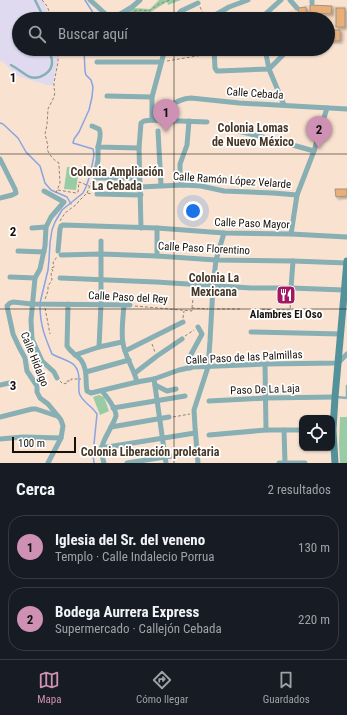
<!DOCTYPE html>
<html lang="es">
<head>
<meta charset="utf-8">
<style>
  body { margin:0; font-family:"Roboto Condensed",sans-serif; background:#242831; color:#f1f3f6 }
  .controls { position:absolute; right:12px; bottom:12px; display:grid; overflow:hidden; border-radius:8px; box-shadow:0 1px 3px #0004 }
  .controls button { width:36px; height:36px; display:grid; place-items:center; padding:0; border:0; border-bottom:1px solid #363941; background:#171b24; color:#f1f3f6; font:20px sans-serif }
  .scale { position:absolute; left:12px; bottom:10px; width:64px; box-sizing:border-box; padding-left:4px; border:2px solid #171009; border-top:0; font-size:11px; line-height:14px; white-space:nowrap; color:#171009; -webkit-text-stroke:3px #fff; paint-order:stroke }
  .you { position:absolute; left:193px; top:211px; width:14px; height:14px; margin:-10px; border:3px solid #fff; border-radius:50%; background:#1a73e8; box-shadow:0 0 0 6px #1a73e833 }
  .badge { display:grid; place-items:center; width:26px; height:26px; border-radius:50%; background:#ce91b3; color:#111; font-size:13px; font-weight:700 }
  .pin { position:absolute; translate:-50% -33px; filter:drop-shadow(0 1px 2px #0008) }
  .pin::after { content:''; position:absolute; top:21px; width:14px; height:12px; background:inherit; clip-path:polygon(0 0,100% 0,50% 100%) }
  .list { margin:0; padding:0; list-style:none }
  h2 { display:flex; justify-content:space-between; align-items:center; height:52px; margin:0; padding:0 16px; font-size:17px }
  h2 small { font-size:13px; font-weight:400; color:#9ea1a6 }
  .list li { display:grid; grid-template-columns:26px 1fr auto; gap:12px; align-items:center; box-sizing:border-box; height:64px; margin:0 8px 8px; padding:0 8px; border:1px solid #363941; border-radius:16px }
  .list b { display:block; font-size:15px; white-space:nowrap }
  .list p { margin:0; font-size:13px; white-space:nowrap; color:#9ea1a6 }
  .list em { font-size:13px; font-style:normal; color:#9ea1a6 }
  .icon { flex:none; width:22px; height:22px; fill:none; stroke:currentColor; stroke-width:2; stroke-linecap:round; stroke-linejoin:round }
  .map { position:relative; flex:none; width:347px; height:463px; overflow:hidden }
  .search { position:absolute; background:#171b24; box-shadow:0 1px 3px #0004; left:12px; right:12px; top:12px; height:44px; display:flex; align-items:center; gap:10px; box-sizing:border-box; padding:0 14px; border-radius:22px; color:#9ea1a6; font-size:15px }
  .sheet { height:196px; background:#171b24 }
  nav { display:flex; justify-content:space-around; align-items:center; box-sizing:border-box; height:56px; border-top:1px solid #363941; background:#171b24; font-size:11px; color:#9ea1a6 }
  nav a { display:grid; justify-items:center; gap:2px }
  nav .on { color:#ce91b3 }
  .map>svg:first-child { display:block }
</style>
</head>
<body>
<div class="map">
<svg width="347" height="463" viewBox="0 0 347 463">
  <defs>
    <filter id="shadow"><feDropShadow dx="2" dy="2" stdDeviation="1" flood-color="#0004"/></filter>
  </defs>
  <rect width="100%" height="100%" fill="#f9e3d0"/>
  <path fill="#dfdaf0" d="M0,0H41L45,5L50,19H19V49H56L57,54V62L53,85H47L18,76L3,62L0,61Z"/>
  <path fill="#f2d7bf" d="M306,5L346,6L345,41H328V19H279L281,14Z"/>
  <g fill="#99cba5">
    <path d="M159,0H181L168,5L167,2L149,13L133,12L128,19H114L133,8L150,9Z"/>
    <path d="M67,167L79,168L76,190L64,189Z"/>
    <path d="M99,395L104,397L109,411L100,415L93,397Z"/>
    <path d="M340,417H347V463H340L339,444Z"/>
  </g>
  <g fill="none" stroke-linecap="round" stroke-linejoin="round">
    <g stroke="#87a4e3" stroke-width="1.5">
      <path d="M85,0L97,19"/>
      <path d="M0,123L3,124L18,138L26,152L40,166L45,183L51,190L67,197L71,204"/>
      <path d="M40,303L48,270L49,260L50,243L52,230L55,222L62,210L83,193L86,187L89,178L93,161L94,154L93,149L73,143L74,139L79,132L89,110L92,97L93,87L91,80L86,75L85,71L84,49"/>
      <path d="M40,306C40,325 45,337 52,354C66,362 79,360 79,380C79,385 78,391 80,395C84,403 92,406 97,414L93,454L94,463"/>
    </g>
  </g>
  <g fill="#e9af79" stroke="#a4917f" filter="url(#shadow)">
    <path d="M310,5L332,6L331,14L310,13Z"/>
    <path d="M306,7L307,19H299L298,8Z"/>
    <rect x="336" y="8" width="9" height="19"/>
    <rect x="328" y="30" width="12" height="11"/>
    <path d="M335,189H347V196L336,197Z"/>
  </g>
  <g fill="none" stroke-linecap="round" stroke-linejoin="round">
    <g stroke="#928375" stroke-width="1" stroke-dasharray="3 2" stroke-linecap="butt">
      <path d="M42,0L47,6L52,19"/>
      <path d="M200,7L205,17"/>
      <path d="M134,11L141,10L149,11L159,4L170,0"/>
      <path d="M167,61L209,54"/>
      <path d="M58,190L76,193L78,192L79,182L82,183L89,186"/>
      <path d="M56,193L60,183L59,166V163C53,160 49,154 47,149L48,146L45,134L47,125L48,109L54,97L55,92L54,88V83L58,62V54L56,49"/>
      <path d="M87,193L92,181"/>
      <path d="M60,221L65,213L77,204L78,202L87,193L92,194"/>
      <path d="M45,299L48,291V286L52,280L51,274L53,271L51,268L54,267L53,262L57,257"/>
      <path d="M135,306L192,311V308L208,309"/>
      <path d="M45,308L50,334"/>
      <path d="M192,308L194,289"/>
      <path d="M217,309H240"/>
      <path d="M252,309L290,310L291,292"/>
      <path d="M183,318L184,311"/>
      <path d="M185,336L194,330"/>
      <path d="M152,344L155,352"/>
      <path d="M60,381L63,384L67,383V381H71V379H81"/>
      <path d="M173,417L190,414"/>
      <path d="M183,454L193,453"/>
    </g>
    <g stroke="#87afb4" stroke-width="2.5">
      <path d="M35,0L41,12L44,19"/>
      <path d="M11,65C17,68 25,75 30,77C40,80 53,72 52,61C52,57 49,52 47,49"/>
      <path d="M347,386V397"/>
      <path d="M336,397L347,398"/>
    </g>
    <g stroke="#87afb4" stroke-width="5">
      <path d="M90,0L111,19"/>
      <path d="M290,0L297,8"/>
      <path d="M312,3V0"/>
      <path d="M112,19L132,7L140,0"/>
      <path d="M174,19L181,11L198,3"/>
      <path d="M208,19L229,7L248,0"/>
      <path d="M255,19L262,17L281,0"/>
      <path d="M214,49L215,68L217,71H219L269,69L285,53"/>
      <path d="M265,49L269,69L284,105"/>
      <path d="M214,54L230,49"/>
      <path d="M97,62H161"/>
      <path d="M107,96L152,97"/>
      <path d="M164,109C173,104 181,98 191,98L239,103L347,109"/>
      <path d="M152,120V97L165,49"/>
      <path d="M92,126C93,126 98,129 99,129C102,133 99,142 98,147L139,148"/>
      <path d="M230,129L271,139L314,151"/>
      <path d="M158,131L161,185"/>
      <path d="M0,159L15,189L16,193L12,195L0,198"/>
      <path d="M96,170L98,160V147"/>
      <path d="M96,178H139"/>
      <path d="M183,185L181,181L180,176V164L187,145L189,121"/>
      <path d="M140,187L183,185L201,186L224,191L273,193L297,195"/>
      <path d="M44,191L64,202L51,217L46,227L45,246L40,269L35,278L31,320L32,339L42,361L54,372L57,378"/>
      <path d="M97,194L141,195"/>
      <path d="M32,228L46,227"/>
      <path d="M141,228L139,148L141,123L144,121L152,120L207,122"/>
      <path d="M291,234L297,195L314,151L327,108"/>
      <path d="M18,251L44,252"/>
      <path d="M58,251L60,229L61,226L63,225L157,228L224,233L291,234L347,237"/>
      <path d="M61,255L101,254L157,256L216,260L293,261L347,263"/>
      <path d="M157,256V228"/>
      <path d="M10,277L35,278"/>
      <path d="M60,278L156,282L251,288H291L344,290"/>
      <path d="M291,288L293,261"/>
      <path d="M68,304L67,346C71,353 76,354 81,360C88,369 85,381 87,391L91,393L137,382L154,379L179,370L193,367L265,364L338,363L347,354"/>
      <path d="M124,305C123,316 121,334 123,343C125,357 134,369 137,382"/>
      <path d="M251,332L341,334"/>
      <path d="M99,347L101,304V241"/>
      <path d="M125,351L183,322"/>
      <path d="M75,355L99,347L122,342"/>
      <path d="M265,364L266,430"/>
      <path d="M190,368L188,360L202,334L198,327"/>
      <path d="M86,372L129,360"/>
      <path d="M135,373L157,356L182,339"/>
      <path d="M154,379L166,463"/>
      <path d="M0,385L14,382"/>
      <path d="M155,385L167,391L176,389"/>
      <path d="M102,391C107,397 116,408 116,416C115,419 114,422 112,425C105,440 98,445 104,463"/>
      <path d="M209,401L266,398L335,397"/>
      <path d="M113,408L185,396"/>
      <path d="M0,417L32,409H36L57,416"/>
      <path d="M111,427L169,417"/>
      <path d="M284,430L285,463"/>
      <path d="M209,435L266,430H302"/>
      <path d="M0,439L23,437L61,438"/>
      <path d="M101,448L195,433"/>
      <path d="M48,463L61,438L63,426L61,420L58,416L48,404L40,398L37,392V386L27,371L25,358L19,347L13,334L7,306L10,303L13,302L32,304L130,305"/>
      <path d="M127,463L178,455"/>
      <path d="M198,463L195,427L194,410L208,367L210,341L213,286L216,260L224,233"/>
      <path d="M279,463H305"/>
    </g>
    <path stroke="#53929b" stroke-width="7" d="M335,463L333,430L335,397L347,261"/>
  </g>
  <path fill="none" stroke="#171009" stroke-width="1" stroke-opacity="0.55" d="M174,0V19M174,49V463M0,154H347M0,309H347"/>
  <defs>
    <symbol id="restaurant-square" viewBox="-11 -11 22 22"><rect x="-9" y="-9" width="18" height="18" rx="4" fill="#a31961" stroke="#fff"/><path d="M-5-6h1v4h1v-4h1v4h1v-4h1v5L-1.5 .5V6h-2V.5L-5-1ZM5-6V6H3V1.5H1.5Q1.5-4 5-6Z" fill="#fff"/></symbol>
  </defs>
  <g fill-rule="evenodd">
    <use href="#restaurant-square" x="275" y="284" width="22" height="22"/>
  </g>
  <g text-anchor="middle" stroke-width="3.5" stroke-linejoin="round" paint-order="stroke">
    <g font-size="11" fill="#171009" stroke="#fff">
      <text transform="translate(255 93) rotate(4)" y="4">Calle Cebada</text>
      <text transform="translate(232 180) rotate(4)" y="4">Calle Ramón López Velarde</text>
      <text transform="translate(252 223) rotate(2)" y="4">Calle Paso Mayor</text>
      <text transform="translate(204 248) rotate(3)" y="4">Calle Paso Florentino</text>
      <text transform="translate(128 297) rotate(3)" y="4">Calle Paso del Rey</text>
      <text transform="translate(244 357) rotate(-3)" y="4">Calle Paso de las Palmillas</text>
      <text transform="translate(35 359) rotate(68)" y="4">Calle Hidalgo</text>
      <text transform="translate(265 389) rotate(-2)" y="4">Paso De La Laja</text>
    </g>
    <g font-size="11" font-weight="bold" fill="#171009" stroke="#fff">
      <text x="286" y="318">Alambres El Oso</text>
    </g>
    <g font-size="12" font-weight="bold" fill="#473727" stroke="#fff">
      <text x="253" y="132">Colonia Lomas<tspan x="253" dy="14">de Nuevo México</tspan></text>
      <text x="117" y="176">Colonia Ampliación<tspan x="117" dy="14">La Cebada</tspan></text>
      <text x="214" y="282">Colonia La<tspan x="214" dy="14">Mexicana</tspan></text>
      <text x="150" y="456">Colonia Liberación proletaria</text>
    </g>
  </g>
  <g font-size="13" text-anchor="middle" font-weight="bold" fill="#171009" stroke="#fff" stroke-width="3.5" stroke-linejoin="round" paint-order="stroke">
    <text x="13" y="82">1</text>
    <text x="13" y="236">2</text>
    <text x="13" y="390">3</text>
  </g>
</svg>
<div class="controls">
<button><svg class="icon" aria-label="locate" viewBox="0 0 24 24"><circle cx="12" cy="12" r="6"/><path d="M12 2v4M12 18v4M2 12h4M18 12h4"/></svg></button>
</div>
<div class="scale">100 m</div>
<div class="you"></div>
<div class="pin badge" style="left:166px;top:132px">1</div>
<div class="pin badge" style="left:319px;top:149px">2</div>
<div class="search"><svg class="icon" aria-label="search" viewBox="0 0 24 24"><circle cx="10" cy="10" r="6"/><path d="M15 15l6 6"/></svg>Buscar aquí</div>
</div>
<section class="sheet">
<h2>Cerca<small>2 resultados</small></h2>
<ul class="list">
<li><span class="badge">1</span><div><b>Iglesia del Sr. del veneno</b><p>Templo · Calle Indalecio Porrua</p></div><em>130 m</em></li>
<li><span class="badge">2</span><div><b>Bodega Aurrera Express</b><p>Supermercado · Callejón Cebada</p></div><em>220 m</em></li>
</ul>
</section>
<nav>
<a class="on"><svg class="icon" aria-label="map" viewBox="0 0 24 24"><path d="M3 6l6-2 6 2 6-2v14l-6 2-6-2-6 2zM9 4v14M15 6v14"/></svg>Mapa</a>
<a><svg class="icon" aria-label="directions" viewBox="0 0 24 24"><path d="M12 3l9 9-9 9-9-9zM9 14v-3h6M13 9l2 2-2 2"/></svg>Cómo llegar</a>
<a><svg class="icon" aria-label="saved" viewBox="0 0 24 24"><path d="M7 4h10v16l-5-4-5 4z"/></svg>Guardados</a>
</nav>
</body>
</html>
